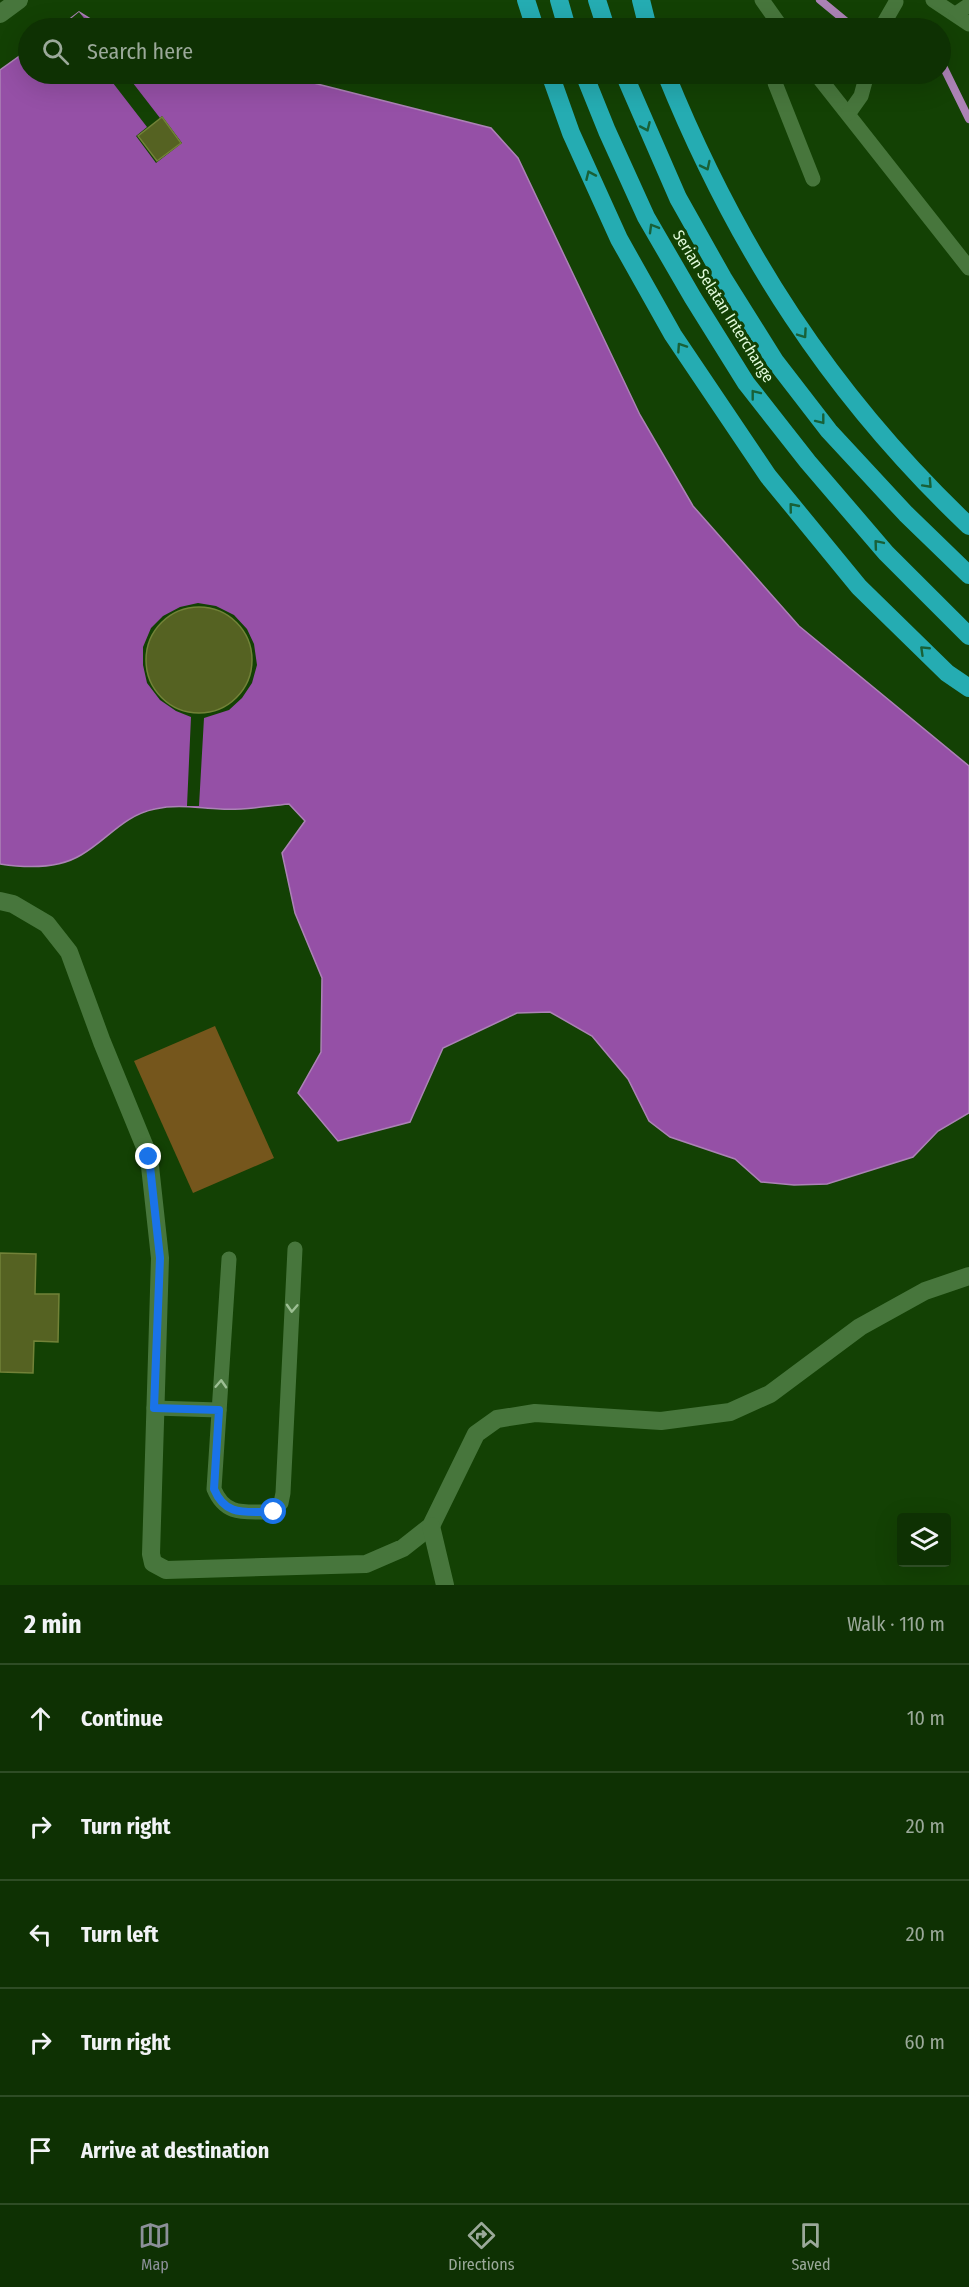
<!DOCTYPE html>
<html lang="en">
<head>
<meta charset="utf-8">
<style>
  body { margin:0; font-family:"Fira Sans Condensed",sans-serif; background:#17390d; color:#f1f3f6 }
  .controls { position:absolute; right:18px; bottom:18px; display:grid; overflow:hidden; border-radius:6px; box-shadow:0 6px 24px #0002 }
  .controls button { width:54px; height:54px; display:grid; place-items:center; padding:0; border:0; border-bottom:2px solid #2e4c25; background:#0e3103; color:#f1f3f6; font:30px sans-serif }
  .stop { position:absolute; width:18px; height:18px; margin:-14px; border:4px solid #1a73e8; border-radius:50%; background:#fff }
  .stop.end { background:#1a73e8; border-color:#fff; box-shadow:0 2px 6px #0008 }
  .list { margin:0; padding:0; list-style:none }
  h2 { display:flex; justify-content:space-between; align-items:center; height:78px; margin:0; padding:0 24px; font-size:26px }
  h2 small { font-size:20px; font-weight:400; color:#9ba99a }
  .list li { display:grid; grid-template-columns:39px 1fr auto; gap:18px; align-items:center; box-sizing:border-box; height:108px; padding:0 24px; border-top:2px solid #2e4c25 }
  .list b { display:block; font-size:22px; white-space:nowrap }
  .list em { font-size:20px; font-style:normal; color:#9ba99a }
  .icon { flex:none; width:33px; height:33px; fill:none; stroke:currentColor; stroke-width:2; stroke-linecap:round; stroke-linejoin:round }
  .map { position:relative; flex:none; width:969px; height:1585px; overflow:hidden }
  .search { position:absolute; background:#0e3103; box-shadow:0 6px 24px #0002; left:18px; right:18px; top:18px; height:66px; display:flex; align-items:center; gap:15px; box-sizing:border-box; padding:0 21px; border-radius:33px; color:#9ba99a; font-size:22px }
  .sheet { height:618px; background:#0e3103 }
  nav { display:flex; justify-content:space-around; align-items:center; box-sizing:border-box; height:84px; border-top:2px solid #2e4c25; background:#0e3103; font-size:16px; color:#9ba99a }
  nav a { display:grid; justify-items:center; gap:3px }
  nav .on { color:#8c9099 }
  .map>svg:first-child { display:block }
</style>
</head>
<body>
<div class="map">
<svg width="969" height="1585" viewBox="0 0 969 1585">
  <rect width="100%" height="100%" fill="#134104"/>
  <path fill="#75561c" d="M215,1026L274,1158L193,1193L134,1061Z"/>
  <g fill="#9550a6" stroke="#ac83b6" stroke-width="1.5">
    <path d="M79,12L105,28H58Z"/>
    <path d="M28,50V74H278L491,128L518,158L640,415L693,506L799,626L969,766V1113L938,1131L913,1157L827,1184L794,1185L761,1182L735,1159L670,1137L649,1121L628,1079L592,1036L550,1012L517,1013L443,1048L410,1122L338,1141L298,1093L321,1052L322,978L295,913L282,853L305,821L289,804C266,806 242,811 220,809C197,808 178,804 155,809C124,815 107,840 81,855C58,869 26,868 0,864V70Z"/>
  </g>
  <g fill="#134104">
    <path d="M79,12L92,28H72L67,22Z"/>
    <path d="M106,74H126L160,118L162,116L182,143L156,163L136,136L147,127Z"/>
    <path d="M198,603L216,606L234,615L247,629L254,644L257,665L252,683L242,698L229,710L204,718L199,806H187L191,717L176,711L160,700L147,683L143,665V647L151,628L163,616L180,607Z"/>
  </g>
  <g fill="none" stroke-linecap="round" stroke-linejoin="round">
    <g stroke="#ac83b6" stroke-width="8">
      <path d="M820,0L854,28"/>
      <path d="M940,66L944,68L969,119"/>
    </g>
  </g>
  <g fill="#556222" stroke="#728238" stroke-width="1.5">
    <path d="M162,117L181,143L157,161L138,136Z"/>
    <circle cx="199" cy="660" r="53"/>
    <path d="M0,1253L36,1254L35,1294H59L58,1342L34,1341L33,1373L0,1372Z"/>
  </g>
  <g fill="none" stroke-linecap="round" stroke-linejoin="round">
    <g stroke="#47763c" stroke-width="15">
      <path d="M762,0L782,28"/>
      <path d="M933,0L969,24"/>
      <path d="M956,14L969,5"/>
      <path d="M881,28L896,2"/>
      <path d="M777,74L775,83L813,179"/>
      <path d="M816,74L969,268"/>
      <path d="M849,113L861,96L867,74"/>
      <path d="M229,1259L214,1489C226,1518 247,1511 274,1512L281,1503L283,1493L295,1249"/>
      <path d="M154,1408L219,1410"/>
    </g>
    <g stroke="#47763c" stroke-width="18">
      <path d="M0,901L13,904L47,924L69,952L102,1042L149,1157L160,1258L151,1554L153,1563L166,1570L366,1564L403,1548L431,1526L476,1434L497,1419L535,1413L661,1421L730,1412L770,1394L860,1327L925,1291L969,1276"/>
      <path d="M431,1526L445,1585"/>
    </g>
    <path stroke="#47763c" stroke-width="18" d="M0,14L19,0"/>
    <g stroke="#25acb2" stroke-width="18">
      <path d="M526,0L535,28"/>
      <path d="M559,0L567,28"/>
      <path d="M597,0L606,28"/>
      <path d="M641,0L648,28"/>
      <path d="M550,74L571,133L619,239L673,335L768,476L859,587L947,673L969,688"/>
      <path d="M584,74L607,131L646,217L693,298L746,383L808,462L886,553L969,636"/>
      <path d="M624,74L678,198L723,278L775,361L829,431L906,514L969,575"/>
      <path d="M666,74C737,249 831,395 969,526"/>
    </g>
  </g>
  <defs><path id="oneway-chevron" d="M-2-3.5L2.5 0L-2 3.5" fill="none" stroke-width="1.6" stroke-linecap="round" stroke-linejoin="round" transform="scale(1.5)"/></defs>
  <g stroke="#186138">
    <use href="#oneway-chevron" transform="translate(646 127) rotate(66)"/>
    <use href="#oneway-chevron" transform="translate(706 166) rotate(64)"/>
    <use href="#oneway-chevron" transform="translate(590 175) rotate(-114)"/>
    <use href="#oneway-chevron" transform="translate(653 228) rotate(-120)"/>
    <use href="#oneway-chevron" transform="translate(803 334) rotate(55)"/>
    <use href="#oneway-chevron" transform="translate(681 347) rotate(-124)"/>
    <use href="#oneway-chevron" transform="translate(755 394) rotate(-128)"/>
    <use href="#oneway-chevron" transform="translate(821 420) rotate(52)"/>
    <use href="#oneway-chevron" transform="translate(928 484) rotate(47)"/>
    <use href="#oneway-chevron" transform="translate(793 507) rotate(-129)"/>
    <use href="#oneway-chevron" transform="translate(878 544) rotate(-130)"/>
    <use href="#oneway-chevron" transform="translate(924 650) rotate(-136)"/>
  </g>
  <g stroke="#9cbf93">
    <use href="#oneway-chevron" transform="translate(292 1308) rotate(93)"/>
    <use href="#oneway-chevron" transform="translate(221 1384) rotate(-87)"/>
  </g>
  <g fill="none" stroke-linecap="round" stroke-linejoin="round">
    <path stroke="#1a73e8" stroke-width="8" d="M149,1157L160,1258L154,1408L219,1410L214,1489C226,1518 247,1511 274,1512"/>
  </g>
  <g text-anchor="middle" stroke-width="6" stroke-linejoin="round" paint-order="stroke">
    <g font-size="16" fill="#e1fbdb" stroke="#134104">
      <text transform="translate(724 306) rotate(58)" y="6">Serian Selatan Interchange</text>
    </g>
  </g>
</svg>
<div class="controls">
<button><svg class="icon" aria-label="layers" viewBox="0 0 24 24"><path d="M12 4l9 5-9 5-9-5zM3 14l9 5 9-5"/></svg></button>
</div>
<div class="stop" style="left:274px;top:1512px"></div>
<div class="stop end" style="left:149px;top:1157px"></div>
<div class="search"><svg class="icon" aria-label="search" viewBox="0 0 24 24"><circle cx="10" cy="10" r="6"/><path d="M15 15l6 6"/></svg>Search here</div>
</div>
<section class="sheet">
<h2>2 min<small>Walk · 110 m</small></h2>
<ul class="list">
<li><svg class="icon" aria-label="ahead" viewBox="0 0 24 24"><path d="M12 20V5M6 11l6-6 6 6"/></svg><div><b>Continue</b></div><em>10 m</em></li>
<li><svg class="icon" aria-label="right" viewBox="0 0 24 24"><path d="M7 20v-9h11M14 6l5 5-5 5"/></svg><div><b>Turn right</b></div><em>20 m</em></li>
<li><svg class="icon" aria-label="left" viewBox="0 0 24 24"><path d="M17 20v-9H6M10 6l-5 5 5 5"/></svg><div><b>Turn left</b></div><em>20 m</em></li>
<li><svg class="icon" aria-label="right" viewBox="0 0 24 24"><path d="M7 20v-9h11M14 6l5 5-5 5"/></svg><div><b>Turn right</b></div><em>60 m</em></li>
<li><svg class="icon" aria-label="arrive" viewBox="0 0 24 24"><path d="M6 21V4h12l-3 4 3 4H6"/></svg><div><b>Arrive at destination</b></div></li>
</ul>
</section>
<nav>
<a class="on"><svg class="icon" aria-label="map" viewBox="0 0 24 24"><path d="M3 6l6-2 6 2 6-2v14l-6 2-6-2-6 2zM9 4v14M15 6v14"/></svg>Map</a>
<a><svg class="icon" aria-label="directions" viewBox="0 0 24 24"><path d="M12 3l9 9-9 9-9-9zM9 14v-3h6M13 9l2 2-2 2"/></svg>Directions</a>
<a><svg class="icon" aria-label="saved" viewBox="0 0 24 24"><path d="M7 4h10v16l-5-4-5 4z"/></svg>Saved</a>
</nav>
</body>
</html>
